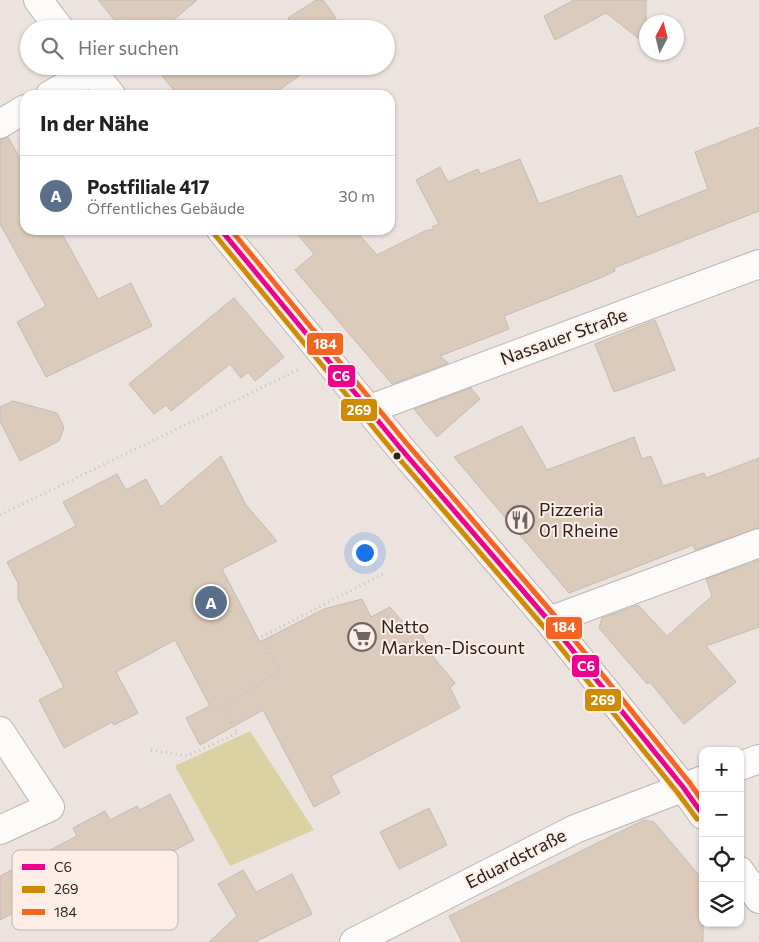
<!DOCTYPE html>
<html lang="de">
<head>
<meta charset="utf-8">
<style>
  body { margin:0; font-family:Commissioner,sans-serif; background:#f2f2f2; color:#202124 }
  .controls { position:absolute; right:15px; bottom:15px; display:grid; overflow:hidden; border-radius:10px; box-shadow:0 1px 4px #0004 }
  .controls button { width:45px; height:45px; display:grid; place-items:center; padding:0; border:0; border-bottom:1px solid #e0e0e0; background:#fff; color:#202124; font:25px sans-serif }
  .compass { position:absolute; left:639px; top:15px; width:45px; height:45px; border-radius:50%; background:#fff; box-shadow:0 1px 4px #0004; rotate:7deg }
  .you { position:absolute; left:364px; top:552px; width:18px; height:18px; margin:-12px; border:4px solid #fff; border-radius:50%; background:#1a73e8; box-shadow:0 0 0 8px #1a73e833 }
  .badge { display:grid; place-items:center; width:32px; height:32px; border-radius:50%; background:#b45309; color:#fff; font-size:16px; font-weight:700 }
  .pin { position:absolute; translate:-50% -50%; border:2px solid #fff; box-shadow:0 1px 5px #0006 }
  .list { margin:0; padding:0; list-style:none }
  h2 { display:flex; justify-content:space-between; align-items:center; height:65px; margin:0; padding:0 20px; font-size:21px }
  h2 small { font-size:16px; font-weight:400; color:#757577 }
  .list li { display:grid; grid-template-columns:32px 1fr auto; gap:15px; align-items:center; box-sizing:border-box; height:80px; padding:0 20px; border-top:1px solid #e0e0e0 }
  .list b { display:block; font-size:19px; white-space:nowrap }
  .list p { margin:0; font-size:16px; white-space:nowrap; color:#757577 }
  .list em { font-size:16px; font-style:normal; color:#757577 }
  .icon { flex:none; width:28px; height:28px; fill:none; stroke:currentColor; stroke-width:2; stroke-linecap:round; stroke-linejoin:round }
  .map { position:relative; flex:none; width:759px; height:942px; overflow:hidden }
  .search { position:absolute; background:#fff; box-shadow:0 1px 4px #0004; left:20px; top:20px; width:375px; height:55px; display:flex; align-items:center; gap:12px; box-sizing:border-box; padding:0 18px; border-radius:28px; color:#757577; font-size:19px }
  .panel { position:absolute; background:#fff; box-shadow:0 1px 4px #0004; left:20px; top:90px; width:375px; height:145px; border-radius:15px }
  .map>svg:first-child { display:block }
</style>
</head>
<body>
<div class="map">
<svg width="759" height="942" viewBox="0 0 759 942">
  <rect width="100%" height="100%" fill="#ece3df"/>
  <path fill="#dcd1a2" d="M250,731L314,830L230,866L175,766Z"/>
  <g fill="#dccbba" stroke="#c2bcb8">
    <path d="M98,0H197L171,22L176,29H122Z"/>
    <path d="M316,0H323L336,18L320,29H295L288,18Z"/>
    <path d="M574,0H646V44L606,13L555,40L544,16Z"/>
    <path d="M154,66H313L272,95H178Z"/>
    <path d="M759,127V211L614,268L615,271L600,278L504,316L509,329L440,356L448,363L392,384L295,270L314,254L294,230H355L377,255L427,230H434L432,227L439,224L416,180L440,167L448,182L478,169L480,174L520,159L539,204L621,175L637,217L708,189L695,152Z"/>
    <path d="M8,137L25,167V230H60L98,299L131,283L152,326L46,377L17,322L46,306L0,224V140Z"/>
    <path d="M234,298L284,357L255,381L248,372L241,378L230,364L171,411L166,405L154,414L129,384Z"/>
    <path d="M655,320L675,370L614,392L595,344Z"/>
    <path d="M471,388L480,399L437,437L414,409Z"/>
    <path d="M13,401L57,413L64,427L59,441L20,461L0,421V407Z"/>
    <path d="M522,426L547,470L634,437L642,459L651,456L663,486L704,473L706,478L759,458V528L695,550L693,545L569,593L454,457Z"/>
    <path d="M221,456L246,505L277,541L222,569L260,642L324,609L362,599L371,617L390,607L412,633L419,629L434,658L455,683L450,688L460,708L331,776L340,793L314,807L263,710L200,745L186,718L210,706L175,640L116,672L138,713L114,725L112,722L64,748L39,700L64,687L18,599V583L7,562L76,526L63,502L117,474L126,490L146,479L161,507Z"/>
    <path d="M759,560V627L706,646L736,682L684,724L650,682L647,684L599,628L602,618L638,605L667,636L712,596L706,579Z"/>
    <path d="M170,794L194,840L162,857L160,852L40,915L34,902L0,920V876L77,836L73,828L105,811L110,820L137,806L140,810Z"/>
    <path d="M429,808L447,845L399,869L380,832Z"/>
    <path d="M644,820L654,822L703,880V942H462L449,916Z"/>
    <path d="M243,870L256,892L292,874L312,914L255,942H209L237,916L218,884Z"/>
  </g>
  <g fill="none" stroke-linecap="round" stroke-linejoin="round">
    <defs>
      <g id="street">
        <path d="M50,95L92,71"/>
        <path d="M0,124L25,109"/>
        <path d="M370,409L759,264"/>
        <path d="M549,621L759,543"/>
        <path d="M0,731L50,807L0,830"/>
        <path d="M740,766L759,759"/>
        <path d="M354,942L575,829L703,780"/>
      </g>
      <g id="secondary">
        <path d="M38,0L60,29"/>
        <path d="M88,66L111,95"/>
        <path d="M221,230L402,450L549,621L683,787L703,815"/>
        <path d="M740,871L759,899"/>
      </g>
    </defs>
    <use href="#street" stroke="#bab3b0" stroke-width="30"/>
    <use href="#secondary" stroke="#bab3b0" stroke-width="30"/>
    <g stroke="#c6c3c2" stroke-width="3" stroke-dasharray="1 4" stroke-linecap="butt">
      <path d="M0,515L298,370"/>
      <path d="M151,750L187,756L238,733L222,709L280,670L261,637L385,573"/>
    </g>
    <use href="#street" stroke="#fcfbfa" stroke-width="28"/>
    <use href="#secondary" stroke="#fcfbfa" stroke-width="28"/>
    <defs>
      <path id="bus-1" d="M221,230L402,450L549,621L683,787L703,815"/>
      <path id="bus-2" d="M215,235L396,455L543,626L677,792L697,819"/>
      <path id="bus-3" d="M231,230L408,445L555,616L689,782L703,802"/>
    </defs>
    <use href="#bus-1" stroke="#ffeee7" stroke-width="9"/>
    <use href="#bus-2" stroke="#ffeee7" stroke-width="9"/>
    <use href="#bus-3" stroke="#ffeee7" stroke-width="9"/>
    <use href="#bus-1" stroke="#ec008c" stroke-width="5"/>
    <use href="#bus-2" stroke="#ce8c06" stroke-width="5"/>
    <use href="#bus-3" stroke="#f26522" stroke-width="5"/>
  </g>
  <defs>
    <symbol id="restaurant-ring" viewBox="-11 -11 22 22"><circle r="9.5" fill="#ffeee7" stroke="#6d6662" stroke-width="1.5"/><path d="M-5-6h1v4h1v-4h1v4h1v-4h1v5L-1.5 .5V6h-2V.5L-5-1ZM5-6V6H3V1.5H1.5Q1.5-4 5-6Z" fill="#6d6662"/></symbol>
    <symbol id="supermarket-ring" viewBox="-11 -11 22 22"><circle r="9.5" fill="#ffeee7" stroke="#6d6662" stroke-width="1.5"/><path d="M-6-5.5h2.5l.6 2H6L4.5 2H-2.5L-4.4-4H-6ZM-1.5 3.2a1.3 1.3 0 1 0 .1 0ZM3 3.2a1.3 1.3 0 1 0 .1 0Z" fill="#6d6662"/></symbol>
  </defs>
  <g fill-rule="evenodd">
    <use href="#restaurant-ring" x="504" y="504" width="32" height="32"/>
    <use href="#supermarket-ring" x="346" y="621" width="32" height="32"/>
  </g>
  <circle fill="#28221f" stroke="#ffeee7" stroke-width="2" cx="397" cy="456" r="4.5"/>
  <g text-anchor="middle" stroke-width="4" stroke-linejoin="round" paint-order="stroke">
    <g font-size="18" fill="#28221f" stroke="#ffeee7">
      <text transform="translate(564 337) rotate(-20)" y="6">Nassauer Straße</text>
      <text transform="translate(516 859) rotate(-27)" y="6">Eduardstraße</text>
    </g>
    <g font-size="18" fill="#28221f" stroke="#ffeee7" text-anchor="start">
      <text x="539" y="516">Pizzeria<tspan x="539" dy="21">01 Rheine</tspan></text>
      <text x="381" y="633">Netto<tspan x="381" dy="21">Marken-Discount</tspan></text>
    </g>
  </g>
  <rect x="12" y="850" width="166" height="80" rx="8" fill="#ffeee7" stroke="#beb1ab" stroke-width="1"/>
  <rect x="22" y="864" width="23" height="6" fill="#ec008c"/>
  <rect x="22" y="886" width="23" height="7" fill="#ce8c06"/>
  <rect x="22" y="909" width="23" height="6" fill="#f26522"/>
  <g font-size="14" fill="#28221f">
    <text x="54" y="872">C6</text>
    <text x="54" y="894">269</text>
    <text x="54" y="917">184</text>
  </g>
  <g stroke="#ffeee7" stroke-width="2">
    <rect x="306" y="332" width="38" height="24" rx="5" fill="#f26522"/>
    <rect x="327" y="364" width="29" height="24" rx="5" fill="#ec008c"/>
    <rect x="340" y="398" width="38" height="24" rx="5" fill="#ce8c06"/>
    <rect x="545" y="616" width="38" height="24" rx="5" fill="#f26522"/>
    <rect x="571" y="654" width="29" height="24" rx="5" fill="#ec008c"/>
    <rect x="584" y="688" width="38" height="24" rx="5" fill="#ce8c06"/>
  </g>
  <g font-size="14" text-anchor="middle" font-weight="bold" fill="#fff">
    <text x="325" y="349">184</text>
    <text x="341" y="381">C6</text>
    <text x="359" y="415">269</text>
    <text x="564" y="632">184</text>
    <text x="586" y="671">C6</text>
    <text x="603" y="705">269</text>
  </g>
</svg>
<div class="controls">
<button>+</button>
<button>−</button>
<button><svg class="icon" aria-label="locate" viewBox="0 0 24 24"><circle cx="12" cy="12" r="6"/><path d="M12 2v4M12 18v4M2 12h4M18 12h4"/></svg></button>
<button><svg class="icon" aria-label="layers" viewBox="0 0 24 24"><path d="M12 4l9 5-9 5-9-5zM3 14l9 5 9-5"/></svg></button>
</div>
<svg class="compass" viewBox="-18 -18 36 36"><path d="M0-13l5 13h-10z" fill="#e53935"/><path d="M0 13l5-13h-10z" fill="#757577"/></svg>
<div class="you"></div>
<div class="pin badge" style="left:211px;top:602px;background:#5c6f8a">A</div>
<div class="search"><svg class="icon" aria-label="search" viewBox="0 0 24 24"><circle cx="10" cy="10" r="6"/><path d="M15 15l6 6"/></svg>Hier suchen</div>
<section class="panel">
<h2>In der Nähe<small></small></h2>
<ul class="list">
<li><span class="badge" style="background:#5c6f8a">A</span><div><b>Postfiliale 417</b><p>Öffentliches Gebäude</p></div><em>30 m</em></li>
</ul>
</section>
</div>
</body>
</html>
